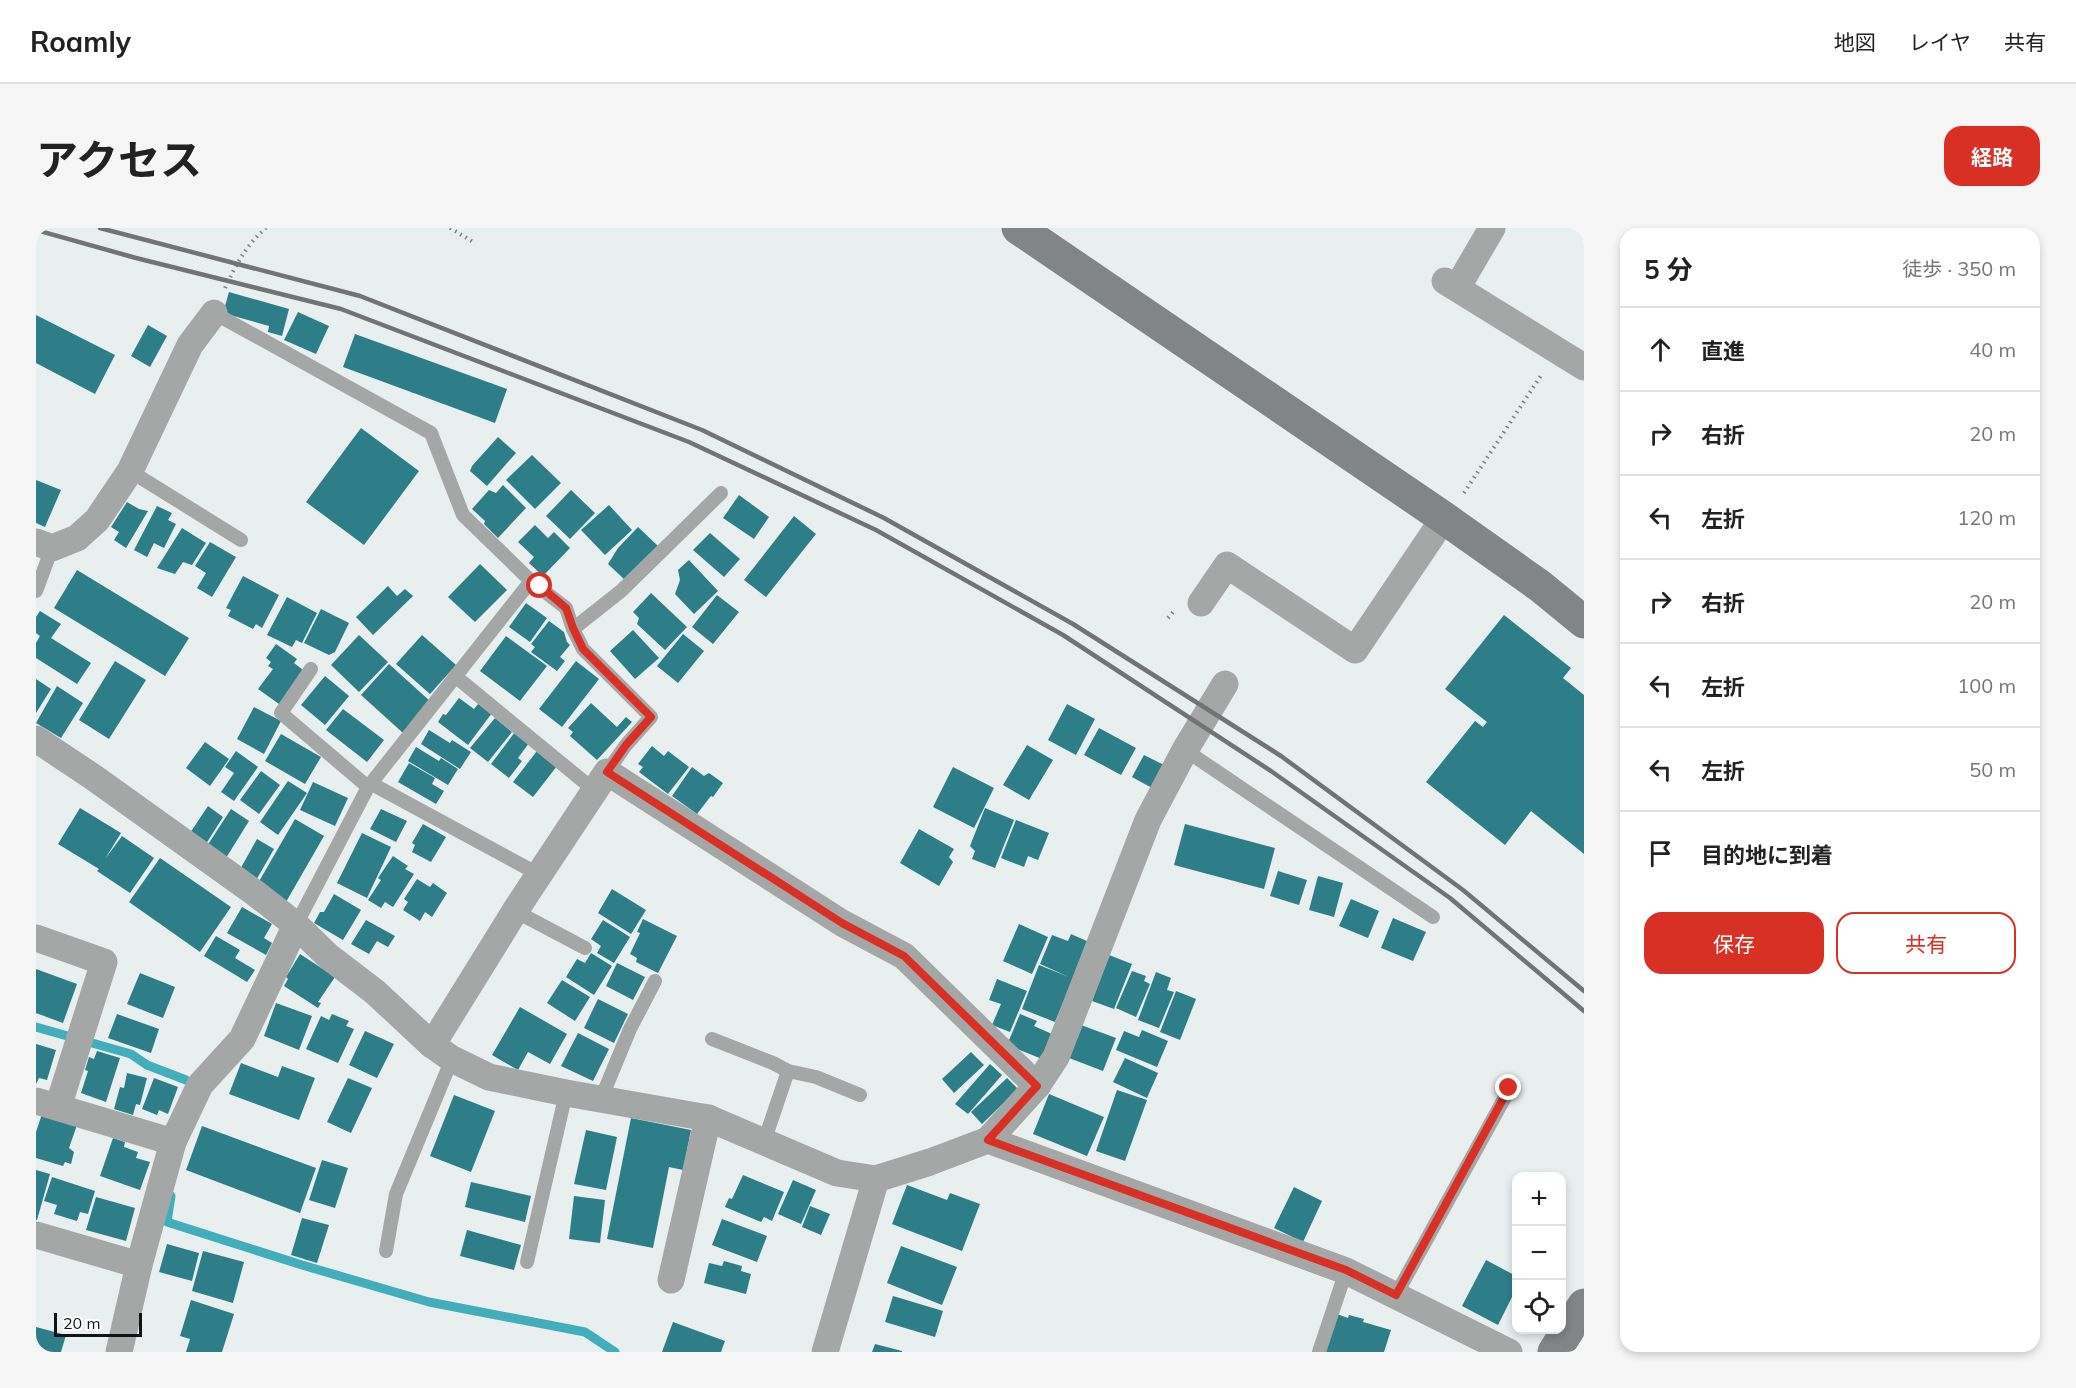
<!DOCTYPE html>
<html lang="ja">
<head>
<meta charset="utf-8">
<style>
  body { margin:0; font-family:Mulish,"Noto Sans JP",sans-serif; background:#f6f6f6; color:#222 }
  .controls { position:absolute; right:18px; bottom:18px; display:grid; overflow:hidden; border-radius:12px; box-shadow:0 3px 9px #0003 }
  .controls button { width:54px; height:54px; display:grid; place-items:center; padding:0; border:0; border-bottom:2px solid #e0e0e0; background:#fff; color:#222; font:30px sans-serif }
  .scale { position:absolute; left:18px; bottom:15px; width:88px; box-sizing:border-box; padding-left:6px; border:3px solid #121314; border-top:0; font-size:16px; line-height:21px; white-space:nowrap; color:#121314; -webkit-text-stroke:4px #fff; paint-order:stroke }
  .stop { position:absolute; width:18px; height:18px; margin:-14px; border:4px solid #d93025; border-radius:50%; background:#fff }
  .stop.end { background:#d93025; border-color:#fff; box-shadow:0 2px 6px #0008 }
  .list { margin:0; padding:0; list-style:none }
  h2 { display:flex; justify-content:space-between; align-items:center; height:78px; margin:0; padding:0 24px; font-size:26px }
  h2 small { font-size:20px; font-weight:400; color:#767676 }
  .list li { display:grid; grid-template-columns:39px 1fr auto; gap:18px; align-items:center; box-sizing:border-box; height:84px; padding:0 24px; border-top:2px solid #e0e0e0 }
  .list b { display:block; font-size:22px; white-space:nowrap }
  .list em { font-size:20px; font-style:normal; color:#767676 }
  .actions { display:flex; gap:12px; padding:18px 24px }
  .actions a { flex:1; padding:14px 0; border:2px solid #d93025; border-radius:18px; text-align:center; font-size:21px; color:#d93025 }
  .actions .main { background:#d93025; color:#fff }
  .icon { flex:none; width:33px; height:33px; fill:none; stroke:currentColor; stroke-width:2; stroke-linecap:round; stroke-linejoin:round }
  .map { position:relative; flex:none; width:1548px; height:1124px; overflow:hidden; border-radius:18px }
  header { display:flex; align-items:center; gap:36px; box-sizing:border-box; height:84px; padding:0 30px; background:#fff; border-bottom:2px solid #e0e0e0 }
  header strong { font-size:28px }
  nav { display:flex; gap:33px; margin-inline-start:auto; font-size:21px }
  .intro { display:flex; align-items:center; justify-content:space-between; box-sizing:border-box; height:144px; padding:0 36px }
  h1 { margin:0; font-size:42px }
  .button { padding:15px 27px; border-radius:18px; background:#d93025; color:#fff; font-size:21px; font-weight:700 }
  main { display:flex; gap:36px; padding:0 36px }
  aside { flex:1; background:#fff; border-radius:18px; box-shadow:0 3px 9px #0003 }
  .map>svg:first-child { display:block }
</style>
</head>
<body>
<header>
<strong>Roamly</strong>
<nav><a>地図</a><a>レイヤ</a><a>共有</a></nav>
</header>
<div class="intro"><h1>アクセス</h1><a class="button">経路</a></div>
<main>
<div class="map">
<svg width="1548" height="1124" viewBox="0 0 1548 1124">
  <rect width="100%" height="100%" fill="#e9eeee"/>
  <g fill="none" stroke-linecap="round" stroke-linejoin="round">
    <g stroke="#43aebb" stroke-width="9">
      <path d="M0,799L95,826L111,837L150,852"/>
      <path d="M135,968L131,994L266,1037L393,1074L549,1104L579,1124"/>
    </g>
  </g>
  <g fill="#2d7e89">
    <path d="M193,64L253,81L246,108L232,104L233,98L187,85Z"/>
    <path d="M262,84L293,98L280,126L248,112Z"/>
    <path d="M0,87L79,127L59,166L0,135Z"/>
    <path d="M112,97L131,108L114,139L95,128Z"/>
    <path d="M319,106L471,161L459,195L307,139Z"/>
    <path d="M325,200L383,243L328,317L270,274Z"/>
    <path d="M462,209L480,225L451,258L434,243L436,238Z"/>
    <path d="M496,227L525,255L499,281L470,252Z"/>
    <path d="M0,252L25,262L9,299L0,295Z"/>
    <path d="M467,257L490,280L462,310L448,296L449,293L436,281L453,262L460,265Z"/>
    <path d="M535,262L559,285L534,311L510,288Z"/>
    <path d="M703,267L733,289L718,311L687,290Z"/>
    <path d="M91,274L103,281L112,283L90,320L78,312L83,304L75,299Z"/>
    <path d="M573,277L596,302L569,327L545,302Z"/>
    <path d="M121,278L136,285L132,292L140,296L128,320L118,315L111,329L98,322Z"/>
    <path d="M758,288L780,306L730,369L708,352Z"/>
    <path d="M499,297L512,310L518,304L534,320L507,348L493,335L498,329L482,314Z"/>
    <path d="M602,299L622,318L589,352L572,336L582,320Z"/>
    <path d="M146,300L170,315L156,337L147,334L139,346L121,340Z"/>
    <path d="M674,305L704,331L688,349L657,322Z"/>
    <path d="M174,314L200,329L176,369L161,360L170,345L159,338Z"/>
    <path d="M653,332L682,363L658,386L639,366L644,352L642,342Z"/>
    <path d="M444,336L471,362L439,394L412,369Z"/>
    <path d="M41,342L153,410L129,448L18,380Z"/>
    <path d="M207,348L243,367L226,400L220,396L217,401L192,388L195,382L190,380Z"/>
    <path d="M352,358L361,368L369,361L377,368L337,407L320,389Z"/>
    <path d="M615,365L651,399L629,422L601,396L603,390L597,384Z"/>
    <path d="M681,367L703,384L677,416L656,399Z"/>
    <path d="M251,369L281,385L266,415L260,412L256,419L231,407Z"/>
    <path d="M490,375L511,390L494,414L473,399Z"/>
    <path d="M285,381L313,395L299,424L293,427L268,415Z"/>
    <path d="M4,383L25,396L15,410L55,435L41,456L0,430V415L4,408L0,405V389Z"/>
    <path d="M1468,387L1535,440L1527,450L1548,467V626L1495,583L1469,617L1390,554L1439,493L1447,499L1451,494L1409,461Z"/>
    <path d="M513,393L528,404L531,414L534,417L524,429L529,433L521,443L495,424L499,419L495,416Z"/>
    <path d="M597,402L623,430L599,451L574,423Z"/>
    <path d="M647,406L668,423L642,455L621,438Z"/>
    <path d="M323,407L352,434L323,464L295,437Z"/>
    <path d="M386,407L420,437L394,466L360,436Z"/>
    <path d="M470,408L511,438L484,473L444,443Z"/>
    <path d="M240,416L261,431L258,435L267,442L243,476L222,461L237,441L232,438L235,434L230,430Z"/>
    <path d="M79,433L110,452L73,511L43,492Z"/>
    <path d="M540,433L563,451L526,499L503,481Z"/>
    <path d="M353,436L395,474L367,505L325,467Z"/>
    <path d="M289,448L313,468L289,497L265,477Z"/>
    <path d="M0,451L15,461L0,485Z"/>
    <path d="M21,458L47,475L25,510L0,495Z"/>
    <path d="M423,470L438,481L442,476L456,485L432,517L402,494L407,486L410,487Z"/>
    <path d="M555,475L581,499L590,489L596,494L561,532L534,508L537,504L532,500Z"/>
    <path d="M1031,476L1059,491L1040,527L1012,512Z"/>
    <path d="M218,479L245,493L228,526L201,511Z"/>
    <path d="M307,481L348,512L331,534L290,502Z"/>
    <path d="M459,490L476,504L452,534L434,520Z"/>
    <path d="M1063,500L1100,520L1085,547L1048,527Z"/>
    <path d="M393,502L414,515L416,512L435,524L424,541L385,516Z"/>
    <path d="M479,504L493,515L482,530L486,533L473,550L455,536Z"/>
    <path d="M245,506L285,529L269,556L229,533Z"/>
    <path d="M169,514L193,531L174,558L150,540Z"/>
    <path d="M991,517L1017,532L993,572L967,557Z"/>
    <path d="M616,518L628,528L632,523L653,539L632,566L603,544L607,539L602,536Z"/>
    <path d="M380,519L403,533L405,530L422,541L412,557L372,533Z"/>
    <path d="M200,523L222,539L198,573L185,564L198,545L189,539Z"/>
    <path d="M501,523L521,538L497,569L477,554Z"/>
    <path d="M1108,527L1128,537L1116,560L1096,549Z"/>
    <path d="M373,535L399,550L396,556L408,563L400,576L362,554Z"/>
    <path d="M656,539L668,548L673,545L687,555L677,569L675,568L661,586L636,568Z"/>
    <path d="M917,539L958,560L938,600L897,579Z"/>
    <path d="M225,543L244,557L223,586L204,572Z"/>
    <path d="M252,553L271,565L242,607L224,594Z"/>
    <path d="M277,554L312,570L299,598L264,582Z"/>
    <path d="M172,578L187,589L168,619L152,608Z"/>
    <path d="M44,580L85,605L69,631L86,608L118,630L94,665L61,643L63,641L22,616Z"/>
    <path d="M949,580L978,592L959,640L936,631L939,623L934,618Z"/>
    <path d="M195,581L213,593L190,630L171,618Z"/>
    <path d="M345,581L371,593L360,614L334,601Z"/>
    <path d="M259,591L288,608L250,674L221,657Z"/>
    <path d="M980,592L1013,605L1002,632L992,628L988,639L965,630Z"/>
    <path d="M387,596L410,609L395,634L376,624L379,617L376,615Z"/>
    <path d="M1149,596L1239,620L1228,661L1138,637Z"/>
    <path d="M883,601L918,621L913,629L917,634L903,658L864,635Z"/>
    <path d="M326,605L355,619L331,670L301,655Z"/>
    <path d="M221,611L238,621L219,654L202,645Z"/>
    <path d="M357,628L372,638L369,641L378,646L357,679L349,674L345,680L332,672L345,652L342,650Z"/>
    <path d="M124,630L195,679L164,724L93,674Z"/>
    <path d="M1242,643L1271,652L1263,677L1234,668Z"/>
    <path d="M1282,648L1307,655L1298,689L1273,682Z"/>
    <path d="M381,651L394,659L397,655L411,665L396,689L389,684L384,693L367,682L372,674L368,671Z"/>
    <path d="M576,661L610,682L595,706L562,685Z"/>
    <path d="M298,666L325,682L307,712L278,695L284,684H288Z"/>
    <path d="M1315,671L1343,683L1332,710L1303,698Z"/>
    <path d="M206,679L236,696L228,710L236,715L230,727L191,705Z"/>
    <path d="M1357,690L1390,704L1377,733L1345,720Z"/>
    <path d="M607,691L641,708L622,745L600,734L601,730L594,726L604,705L601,704Z"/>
    <path d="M330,692L359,708L352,719L341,713L333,726L315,716Z"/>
    <path d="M567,692L594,709L578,735L561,725L565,718L555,711Z"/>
    <path d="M983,696L1012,709L996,746L967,733Z"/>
    <path d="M1035,706L1053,714L1019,794L986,781L1003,737L1033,749L1004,736L1016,707L1032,713Z"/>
    <path d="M180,708L204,722L199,730L219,742L211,754L168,728Z"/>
    <path d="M555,725L576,738L558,767L530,749L541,731L549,735Z"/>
    <path d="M264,726L299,749L282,774L285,775L282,780L248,758L252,751L250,749Z"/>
    <path d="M1073,727L1096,736L1078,781L1056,773Z"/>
    <path d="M581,735L609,749L597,772L570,758Z"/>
    <path d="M0,741L41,756L27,795L0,785Z"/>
    <path d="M1096,743L1110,748L1108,753L1114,756L1100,789L1080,780Z"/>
    <path d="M1120,744L1135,750L1131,762L1138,764L1123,800L1102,792Z"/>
    <path d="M104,745L139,759L127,790L91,776Z"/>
    <path d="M961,751L991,763L974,804L956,797L965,776L953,772Z"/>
    <path d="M526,752L554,769L539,793L511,775Z"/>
    <path d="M1140,763L1160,771L1144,812L1124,804Z"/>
    <path d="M562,771L592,786L578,815L548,800Z"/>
    <path d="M240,775L276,788L263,822L228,808Z"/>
    <path d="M484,779L531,806L514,836L492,824L482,842L456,827Z"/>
    <path d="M81,786L123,801L115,825L72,810Z"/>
    <path d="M296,786L313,793L310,798L318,801L302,835L270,821L285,788L293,792Z"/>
    <path d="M984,786L1001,793L998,798L1016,806L1006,831L971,817Z"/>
    <path d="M1045,797L1080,810L1067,843L1033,830Z"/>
    <path d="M1106,802L1132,813L1121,839L1080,822L1088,803L1103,809Z"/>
    <path d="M329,803L358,816L341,850L313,837Z"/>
    <path d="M542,805L573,821L557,853L525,838Z"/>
    <path d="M0,816L20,822L11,852L3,850L0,856Z"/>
    <path d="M61,823L84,830L70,874L45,865L52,843L49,842L53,829L58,831Z"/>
    <path d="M935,824L948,837L918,865L906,851Z"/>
    <path d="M1089,830L1122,845L1111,870L1077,854Z"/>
    <path d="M205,835L242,849L246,838L279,850L263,892L193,866Z"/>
    <path d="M954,836L966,847L932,886L919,876Z"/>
    <path d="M91,845L111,850L104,877L100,876L97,887L78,881L84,859L88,860Z"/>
    <path d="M118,850L142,859L132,886L123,882L121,887L106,881Z"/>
    <path d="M312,850L336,860L315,905L291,894Z"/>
    <path d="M971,850L982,861L946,896L935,884Z"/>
    <path d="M1081,862L1111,872L1089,933L1060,923Z"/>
    <path d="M1013,866L1068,889L1051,928L997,906Z"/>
    <path d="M418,867L459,883L435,944L394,928Z"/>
    <path d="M6,886L41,897L33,920L38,924L35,936L29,934L27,938L0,930V904Z"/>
    <path d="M595,890L655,902L647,942L633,939L617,1020L571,1011Z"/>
    <path d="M166,898L280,940L264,985L150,942Z"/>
    <path d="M550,902L581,909L570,962L538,956Z"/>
    <path d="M77,910L89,914L88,919L102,924L100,930L114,934L104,962L64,948Z"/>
    <path d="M286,932L312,940L299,980L273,972Z"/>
    <path d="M0,942L14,946L1,992H0Z"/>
    <path d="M707,947L748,964L736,993L728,989L725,994L689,979L693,970L696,971Z"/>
    <path d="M16,949L59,963L52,986L44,984L41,993L18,986L21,977L8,973Z"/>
    <path d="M757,952L780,962L765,996L742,986Z"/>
    <path d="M435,954L495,968L489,994L429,979Z"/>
    <path d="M871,957L911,972L914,965L944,976L926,1023L856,996Z"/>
    <path d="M1258,959L1286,973L1267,1014L1238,1000Z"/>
    <path d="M538,968L569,972L564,1015L533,1011Z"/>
    <path d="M60,969L99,980L90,1013L50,1002Z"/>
    <path d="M774,978L794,986L785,1007L766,999Z"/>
    <path d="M266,990L293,997L281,1035L255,1027Z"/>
    <path d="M686,991L731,1008L721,1034L676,1017Z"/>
    <path d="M431,1002L485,1017L478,1042L424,1028Z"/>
    <path d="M131,1016L163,1025L156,1053L123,1044Z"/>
    <path d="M865,1018L921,1039L906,1077L851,1055Z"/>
    <path d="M167,1023L208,1034L197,1075L156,1063Z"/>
    <path d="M1450,1032L1480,1048V1061L1462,1097L1426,1078Z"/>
    <path d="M688,1033L706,1038L705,1043L715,1046L710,1066L668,1055L673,1035L686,1038Z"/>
    <path d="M857,1068L907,1083L899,1109L849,1094Z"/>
    <path d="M155,1072L198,1086L186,1124H150L154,1111L144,1108Z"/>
    <path d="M1301,1086L1312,1090L1313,1087L1328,1091L1327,1094L1355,1102L1348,1124H1289Z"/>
    <path d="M637,1094L689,1113L685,1124H626Z"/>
    <path d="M0,1099L30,1107L25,1124H0Z"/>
    <path d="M839,1116L866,1123V1124H836Z"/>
  </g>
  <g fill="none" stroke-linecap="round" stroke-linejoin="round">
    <g stroke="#7d8080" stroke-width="4" stroke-dasharray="1.5 4.5" stroke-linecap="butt">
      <path d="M414,0L439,15"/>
      <path d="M189,60C200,37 210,17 230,0"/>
      <path d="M1428,265L1506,146"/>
      <path d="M1132,390L1138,383"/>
    </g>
    <g stroke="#a5a7a7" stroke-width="14">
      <path d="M178,85L395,205L427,287L495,353L332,559L260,697"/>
      <path d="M94,243L205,312"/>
      <path d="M495,353L530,380L537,401L547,421L615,489L590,517L571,544"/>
      <path d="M0,363L16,320"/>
      <path d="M537,401L585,363L685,265"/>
      <path d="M275,441L245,485L332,559"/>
      <path d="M419,448L558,562"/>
      <path d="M1149,522L1397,689"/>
      <path d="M336,556L504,647"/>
      <path d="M479,683L549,720"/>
      <path d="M676,811L737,835L752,843L780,849L824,867"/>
      <path d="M565,871L594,801L619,753"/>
      <path d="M728,914L752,843"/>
      <path d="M350,1023L360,966L416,831"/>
      <path d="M491,1034L530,865"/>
      <path d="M1360,1067L1474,860"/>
      <path d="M1283,1124L1310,1043"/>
    </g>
    <g stroke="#a5a7a7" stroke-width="27">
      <path d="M1409,53L1548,139"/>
      <path d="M1421,60L1456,0"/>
      <path d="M0,314L16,320L41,310L61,292L94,243L154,117L178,85"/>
      <path d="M1165,375L1191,337L1319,422L1408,290"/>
      <path d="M0,511L57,549L219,665L260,697L292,728L339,764L396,817L416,831L453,849L530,865L672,890L801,945L840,951L894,934L952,912L1310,1043L1473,1124"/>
      <path d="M0,710L68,734L22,879"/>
      <path d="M396,817L479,683L571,544L806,695L868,728L1001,858"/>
      <path d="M0,873L137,914"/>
      <path d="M952,912L1001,858L1020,829L1112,592L1149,522L1189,456"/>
      <path d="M0,1007L103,1037"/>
      <path d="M635,1052L672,890"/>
      <path d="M83,1124L103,1037L137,914L164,857L206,811L260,697"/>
      <path d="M789,1124L840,951"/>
    </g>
    <g stroke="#828585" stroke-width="33">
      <path d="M982,0L1408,290L1504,358L1548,394"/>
      <path d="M1518,1124L1548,1077"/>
    </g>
    <g stroke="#717374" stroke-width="4.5">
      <path d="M64,0L324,68L666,202L848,290L1037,396L1245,528L1427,662L1548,763"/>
      <path d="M0,2L100,30L305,81L653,214L840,302L1027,407L1235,543L1414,670L1548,783"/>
    </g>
  </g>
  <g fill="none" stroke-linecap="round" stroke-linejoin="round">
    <path stroke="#d93025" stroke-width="8" d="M504,358L530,380L537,400L547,421L615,489L590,517L571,544L806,695L868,728L1001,858L952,912L1310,1042L1360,1067L1473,860"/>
  </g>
</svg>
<div class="controls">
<button>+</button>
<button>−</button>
<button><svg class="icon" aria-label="locate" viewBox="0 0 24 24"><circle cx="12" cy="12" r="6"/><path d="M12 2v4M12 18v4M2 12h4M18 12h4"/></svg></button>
</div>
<div class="scale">20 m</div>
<div class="stop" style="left:504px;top:358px"></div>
<div class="stop end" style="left:1473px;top:860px"></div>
</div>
<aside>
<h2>5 分<small>徒歩 · 350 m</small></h2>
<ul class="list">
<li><svg class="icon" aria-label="ahead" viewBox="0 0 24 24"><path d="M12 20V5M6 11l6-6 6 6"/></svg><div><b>直進</b></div><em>40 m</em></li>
<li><svg class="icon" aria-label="right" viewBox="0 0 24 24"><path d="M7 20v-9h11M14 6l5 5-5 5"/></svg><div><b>右折</b></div><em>20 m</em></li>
<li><svg class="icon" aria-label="left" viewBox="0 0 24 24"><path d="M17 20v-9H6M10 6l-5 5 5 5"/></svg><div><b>左折</b></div><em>120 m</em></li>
<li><svg class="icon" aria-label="right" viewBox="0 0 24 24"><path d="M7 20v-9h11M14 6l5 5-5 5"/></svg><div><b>右折</b></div><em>20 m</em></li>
<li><svg class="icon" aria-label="left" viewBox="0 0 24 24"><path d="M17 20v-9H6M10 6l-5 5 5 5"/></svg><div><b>左折</b></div><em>100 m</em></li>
<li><svg class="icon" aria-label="left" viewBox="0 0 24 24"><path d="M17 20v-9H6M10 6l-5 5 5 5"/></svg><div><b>左折</b></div><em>50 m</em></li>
<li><svg class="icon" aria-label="arrive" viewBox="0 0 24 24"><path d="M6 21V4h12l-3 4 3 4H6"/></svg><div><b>目的地に到着</b></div></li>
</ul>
<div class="actions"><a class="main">保存</a><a>共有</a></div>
</aside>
</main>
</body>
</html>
